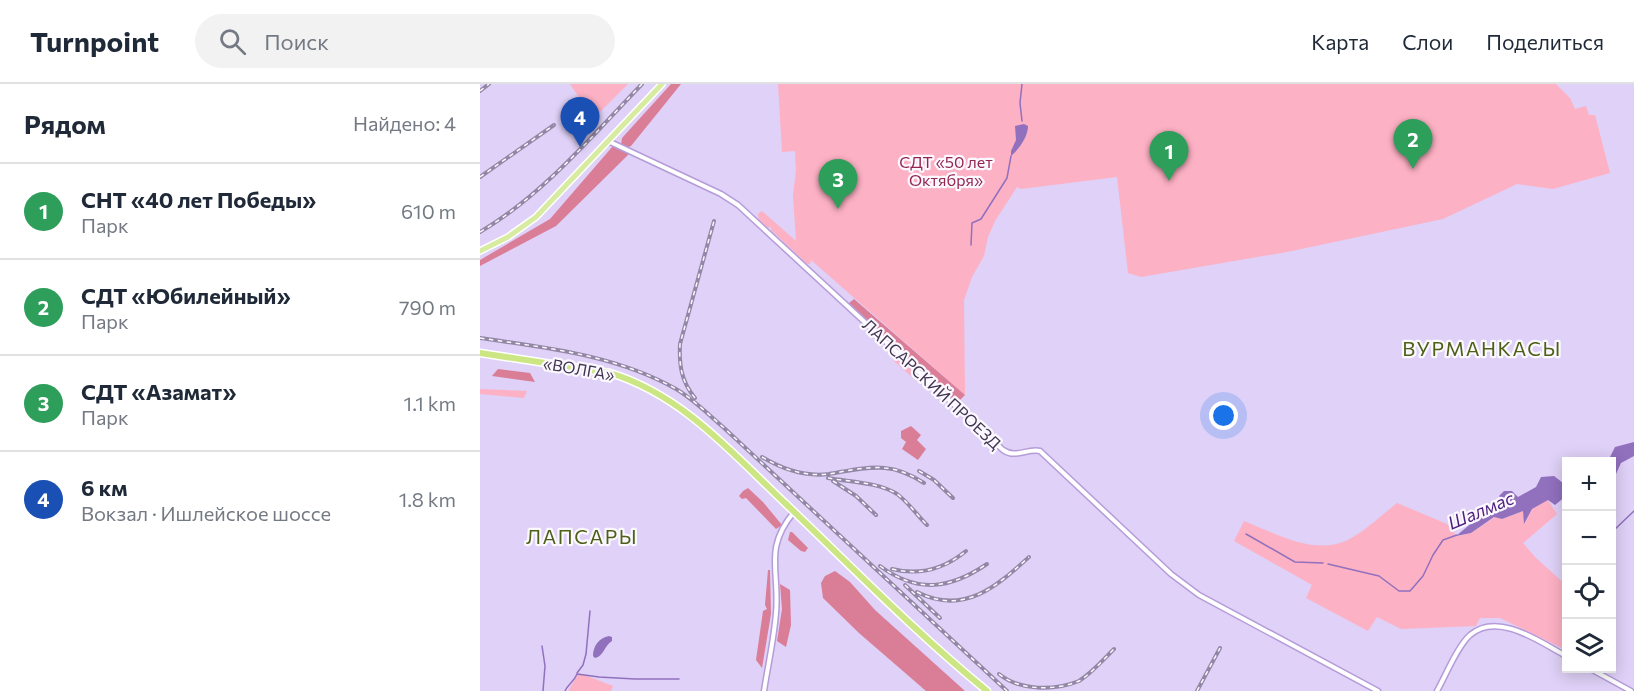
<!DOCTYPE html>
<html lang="ru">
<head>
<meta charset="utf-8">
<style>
  body { margin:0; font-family:Commissioner,sans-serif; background:#f2f2f3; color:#1f2937 }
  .controls { position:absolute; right:18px; bottom:18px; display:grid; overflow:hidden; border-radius:0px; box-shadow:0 3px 15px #0003 }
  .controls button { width:54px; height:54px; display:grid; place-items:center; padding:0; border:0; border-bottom:2px solid #e0e1e3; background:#fff; color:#1f2937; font:30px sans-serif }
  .you { position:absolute; left:744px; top:332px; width:21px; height:21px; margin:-15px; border:4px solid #fff; border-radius:50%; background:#1a73e8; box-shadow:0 0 0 9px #1a73e833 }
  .badge { display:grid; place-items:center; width:39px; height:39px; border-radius:50%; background:#1a73e8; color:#fff; font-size:20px; font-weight:700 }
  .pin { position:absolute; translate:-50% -50px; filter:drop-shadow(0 2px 3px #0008) }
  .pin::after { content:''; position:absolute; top:32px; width:21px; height:18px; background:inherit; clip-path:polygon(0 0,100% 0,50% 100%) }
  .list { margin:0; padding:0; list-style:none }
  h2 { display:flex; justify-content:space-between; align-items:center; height:78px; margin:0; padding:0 24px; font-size:26px }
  h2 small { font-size:20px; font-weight:400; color:#747a83 }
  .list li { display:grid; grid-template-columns:39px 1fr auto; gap:18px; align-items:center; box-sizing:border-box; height:96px; padding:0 24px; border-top:2px solid #e0e1e3 }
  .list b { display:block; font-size:22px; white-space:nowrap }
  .list p { margin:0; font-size:20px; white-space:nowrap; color:#747a83 }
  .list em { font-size:20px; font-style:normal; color:#747a83 }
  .icon { flex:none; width:33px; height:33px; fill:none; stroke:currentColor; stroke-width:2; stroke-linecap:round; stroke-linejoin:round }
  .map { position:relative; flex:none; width:1154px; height:607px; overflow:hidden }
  header { display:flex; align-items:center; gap:36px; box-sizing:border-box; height:84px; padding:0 30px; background:#fff; border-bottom:2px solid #e0e1e3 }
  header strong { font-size:28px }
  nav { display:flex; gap:33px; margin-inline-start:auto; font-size:21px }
  .search { width:420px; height:54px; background:#f2f2f3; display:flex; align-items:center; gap:15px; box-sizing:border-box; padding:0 21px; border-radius:33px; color:#747a83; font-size:22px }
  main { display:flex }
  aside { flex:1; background:#fff }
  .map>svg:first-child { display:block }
</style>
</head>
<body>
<header>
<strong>Turnpoint</strong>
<div class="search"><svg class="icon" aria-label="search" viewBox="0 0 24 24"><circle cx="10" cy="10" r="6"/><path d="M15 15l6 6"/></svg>Поиск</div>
<nav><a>Карта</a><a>Слои</a><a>Поделиться</a></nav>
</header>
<main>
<aside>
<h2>Рядом<small>Найдено: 4</small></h2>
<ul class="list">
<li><span class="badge" style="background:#2e9e5b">1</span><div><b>СНТ «40 лет Победы»</b><p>Парк</p></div><em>610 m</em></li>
<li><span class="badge" style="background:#2e9e5b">2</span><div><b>СДТ «Юбилейный»</b><p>Парк</p></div><em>790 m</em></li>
<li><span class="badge" style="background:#2e9e5b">3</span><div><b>СДТ «Азамат»</b><p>Парк</p></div><em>1.1 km</em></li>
<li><span class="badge" style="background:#1a4fb4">4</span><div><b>6 км</b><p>Вокзал · Ишлейское шоссе</p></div><em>1.8 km</em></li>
</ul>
</aside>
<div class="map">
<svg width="1154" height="607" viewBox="0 0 1154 607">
  <rect width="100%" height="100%" fill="#dfd1f7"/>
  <g fill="#fdb1c4">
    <path d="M90,0H148L113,35Z"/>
    <path d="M298,0H1076L1090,14L1095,25L1106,22L1109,31H1115L1130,89L1073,105L1037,100L963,135L807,168L661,193L648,189L637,93L541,105L537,103L515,137L508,153L504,172L492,193L484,216L485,311L331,176L330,180H327L291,146V143L288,144L279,136L278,130L282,127L316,157L313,111L316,87L315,67L302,68Z"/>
    <path d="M417,270L444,295L440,300L414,277Z"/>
    <path d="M0,305L47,307L44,314L0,310Z"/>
    <path d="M1068,416L1077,430L1043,459L1056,474L1086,501V566L1020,534H1000L996,542L921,545L897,533L888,547L826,514L832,501L754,457L764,437C795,449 833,472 868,456C885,447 902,431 917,419L967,440L977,452L991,449L1015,433L1022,435L1043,427L1045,439L1052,425Z"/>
    <path d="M99,589L133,602L131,607H88Z"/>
  </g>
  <g fill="#da7d97">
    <path d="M191,0H201L151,62L146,64L141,61L142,54Z"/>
    <path d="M133,62L149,70L76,142L0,182V176L70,135Z"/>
    <path d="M374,215L485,311L479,317L473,315L369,219Z"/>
    <path d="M18,285L50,289L55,298L12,292Z"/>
    <path d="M431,342L441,351L437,356L446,365L438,376L422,365L426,358L421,354V347Z"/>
    <path d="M268,404L283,418L302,441L296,445L266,414L262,415L259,412L263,407Z"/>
    <path d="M310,448H312L328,464L325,468L321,467L308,456Z"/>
    <path d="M288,486H290L291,530L282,584L276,576L283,527L287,525L285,521Z"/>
    <path d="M355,487L370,498L395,526L485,607H446L379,549L343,514L341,499L345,492Z"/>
    <path d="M300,500L310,506L311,541L306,563L297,557L302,525Z"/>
  </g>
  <g fill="#9170be">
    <path d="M544,40L548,42C548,53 539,65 531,72V67L536,56L535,42Z"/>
    <path d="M1154,358V372L1141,379L1136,390L1132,385V378L1128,377L1135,363Z"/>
    <path d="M1074,392C1082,398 1087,401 1086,412L1075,421L1068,416L1052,425L1044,440L1043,427L1022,435L1014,433L991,449L976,452L994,437L1001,426H1009L1026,419L1019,412L1024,407H1032L1038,413L1056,403L1061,393Z"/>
    <path d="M129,552L132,553V557C124,562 124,572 115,574L113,572C113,562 119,554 129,552Z"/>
  </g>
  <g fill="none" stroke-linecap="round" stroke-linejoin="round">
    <g stroke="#9170be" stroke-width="1.5">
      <path d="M542,0L540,19L542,37"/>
      <path d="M491,161L492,139L501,135L527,94L531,72"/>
      <path d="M1132,448L1154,427"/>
      <path d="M766,450L815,478L843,479"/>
      <path d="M848,480L899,492L919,507H930L943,492L953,471L963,456L977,451"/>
      <path d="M62,562L65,582L63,607"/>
      <path d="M97,589L103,581L106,570L110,527"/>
      <path d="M85,607C88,600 94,598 97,590L119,593L155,595H199"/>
    </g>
    <defs>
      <g id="tertiary">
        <path d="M128,57L241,110L258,121L523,366C536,375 547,364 560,367L691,490L719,511L898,607"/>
        <path d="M1109,584L1151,607"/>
        <path d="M284,607C288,581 294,555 296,529C300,487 283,465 314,428"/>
        <path d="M957,607C966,591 977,563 990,551C1018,527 1060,558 1086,572"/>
      </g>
      <path id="primary" d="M0,167L28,153L56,133L182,0"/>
      <path id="trunk" d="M0,269L130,289C203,311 253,370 307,421C373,484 436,549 507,607"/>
    </defs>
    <use href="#tertiary" stroke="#b59cd9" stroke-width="7"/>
    <use href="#primary" stroke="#fff" stroke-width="8"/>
    <use href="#trunk" stroke="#fff" stroke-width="9"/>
    <use href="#tertiary" stroke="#fff" stroke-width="4"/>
    <use href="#primary" stroke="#d8eca1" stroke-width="5"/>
    <use href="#trunk" stroke="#cbe682" stroke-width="6"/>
    <defs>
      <g id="rail">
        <path d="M0,7L9,0"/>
        <path d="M0,93L74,41"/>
        <path d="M0,148C63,111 112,52 162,0"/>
        <path d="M0,254C67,264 136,271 196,305C213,315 228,330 243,343L527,607"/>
        <path d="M215,314C201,297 199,281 200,260L234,137"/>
        <path d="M282,373C302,385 325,393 349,390C367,387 387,382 405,384C419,385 433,392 444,399"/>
        <path d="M439,387L454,396L473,414"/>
        <path d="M348,394C370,398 398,398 417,410C428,418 437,431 447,441"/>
        <path d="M353,397L376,412L396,431"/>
        <path d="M400,482C438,510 470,505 507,480"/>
        <path d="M412,485C440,492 464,485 486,467"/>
        <path d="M425,501L460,534"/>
        <path d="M437,508C484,532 517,502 549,473"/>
        <path d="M519,590C540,607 574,607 599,597C612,589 623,576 634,565"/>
        <path d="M717,607L740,564"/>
      </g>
    </defs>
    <use href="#rail" stroke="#9387a6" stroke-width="4"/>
    <use href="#rail" stroke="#fbf8ff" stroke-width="1.5" stroke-dasharray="4.5" stroke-linecap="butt"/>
  </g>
  <g text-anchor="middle" stroke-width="4.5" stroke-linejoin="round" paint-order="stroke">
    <g font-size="16" fill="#952650" stroke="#fbf8ff">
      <text x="466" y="84">СДТ «50 лет<tspan x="466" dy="18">Октября»</tspan></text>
    </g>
    <g font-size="16" fill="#3f354e" stroke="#fbf8ff">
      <text transform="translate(99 285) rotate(10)" y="6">«ВОЛГА»</text>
      <text transform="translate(452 300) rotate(43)" y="6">ЛАПСАРСКИЙ ПРОЕЗД</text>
    </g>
    <g font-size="18" font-style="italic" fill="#4e1f7c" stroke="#fbf8ff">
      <text transform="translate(1001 427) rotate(-23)" y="6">Шалмас</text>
    </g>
    <g font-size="20" letter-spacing="1.5" fill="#4e6016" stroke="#fbf8ff">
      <text x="1002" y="272">ВУРМАНКАСЫ</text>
      <text x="102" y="460">ЛАПСАРЫ</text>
    </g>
  </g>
</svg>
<div class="controls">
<button>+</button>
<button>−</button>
<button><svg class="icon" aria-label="locate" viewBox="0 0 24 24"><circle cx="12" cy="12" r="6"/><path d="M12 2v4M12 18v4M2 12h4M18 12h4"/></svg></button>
<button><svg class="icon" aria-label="layers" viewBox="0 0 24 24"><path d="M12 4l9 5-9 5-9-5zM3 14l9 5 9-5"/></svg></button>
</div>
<div class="you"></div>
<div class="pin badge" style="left:689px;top:97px;background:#2e9e5b">1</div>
<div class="pin badge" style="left:933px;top:85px;background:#2e9e5b">2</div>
<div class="pin badge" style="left:358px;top:125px;background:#2e9e5b">3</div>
<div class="pin badge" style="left:100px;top:63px;background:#1a4fb4">4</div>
</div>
</main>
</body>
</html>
